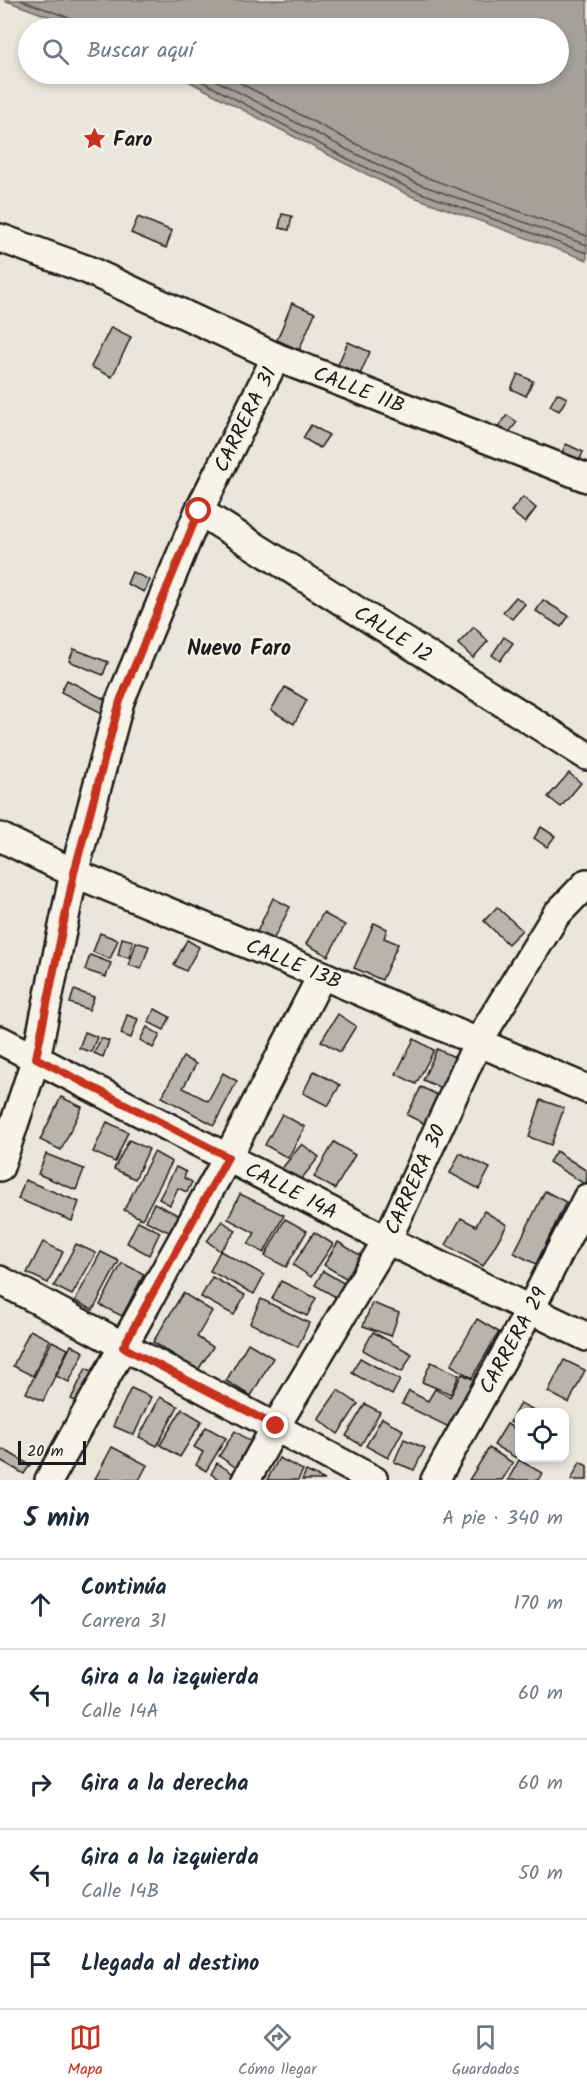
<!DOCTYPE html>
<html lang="es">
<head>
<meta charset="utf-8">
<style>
  body { margin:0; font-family:Kalam,sans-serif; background:#f6f6f7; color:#1f2937 }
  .controls { position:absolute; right:18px; bottom:18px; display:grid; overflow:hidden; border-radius:12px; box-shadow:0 3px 9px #0003 }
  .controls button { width:54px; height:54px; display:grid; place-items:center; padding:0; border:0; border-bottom:2px solid #e0e1e3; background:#fff; color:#1f2937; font:30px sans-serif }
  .scale { position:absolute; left:18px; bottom:15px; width:68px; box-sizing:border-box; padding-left:6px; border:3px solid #1c1c1c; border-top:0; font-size:16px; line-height:21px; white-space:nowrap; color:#1c1c1c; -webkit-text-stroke:4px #f7f3e8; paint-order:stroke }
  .stop { position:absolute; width:18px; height:18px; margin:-14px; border:4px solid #c8321e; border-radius:50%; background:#fff }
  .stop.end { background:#c8321e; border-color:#fff; box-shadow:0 2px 6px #0008 }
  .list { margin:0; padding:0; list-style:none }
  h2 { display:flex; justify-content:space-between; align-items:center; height:78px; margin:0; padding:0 24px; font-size:26px }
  h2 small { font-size:20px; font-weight:400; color:#747a83 }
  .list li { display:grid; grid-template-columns:39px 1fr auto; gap:18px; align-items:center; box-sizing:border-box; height:90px; padding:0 24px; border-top:2px solid #e0e1e3 }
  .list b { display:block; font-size:22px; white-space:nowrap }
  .list p { margin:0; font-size:20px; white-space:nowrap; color:#747a83 }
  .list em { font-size:20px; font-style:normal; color:#747a83 }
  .icon { flex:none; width:33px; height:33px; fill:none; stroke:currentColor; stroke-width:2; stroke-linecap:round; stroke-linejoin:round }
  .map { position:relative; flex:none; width:587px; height:1480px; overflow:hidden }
  .search { position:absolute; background:#fff; box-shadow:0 3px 9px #0003; left:18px; right:18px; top:18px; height:66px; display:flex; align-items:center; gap:15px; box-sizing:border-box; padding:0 21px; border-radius:33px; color:#747a83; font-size:22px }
  .sheet { height:528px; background:#fff }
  nav { display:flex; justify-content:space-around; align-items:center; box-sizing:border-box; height:84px; border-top:2px solid #e0e1e3; background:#fff; font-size:16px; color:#747a83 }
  nav a { display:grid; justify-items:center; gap:3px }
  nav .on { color:#c8321e }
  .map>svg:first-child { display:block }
</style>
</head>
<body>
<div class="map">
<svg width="587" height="1480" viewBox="0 0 587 1480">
  <rect width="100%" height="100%" fill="#eae6dc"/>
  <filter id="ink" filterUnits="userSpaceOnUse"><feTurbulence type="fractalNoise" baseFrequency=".0167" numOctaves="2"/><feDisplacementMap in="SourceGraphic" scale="12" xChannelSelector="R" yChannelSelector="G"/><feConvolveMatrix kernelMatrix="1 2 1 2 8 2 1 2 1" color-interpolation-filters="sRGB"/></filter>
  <g filter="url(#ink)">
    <path fill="#a3a19a" stroke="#6d6c68" stroke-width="1.5" d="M4,0H587V260L411,196L342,162L175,74H558V28H80Z"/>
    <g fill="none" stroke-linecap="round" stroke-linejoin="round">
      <g stroke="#52514e" stroke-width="1.5">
        <path d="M21,0L75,20L79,24V28"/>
        <path d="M188,74L344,157L413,190L587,253"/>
        <path d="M204,74L348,150L416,183L587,245"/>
        <path d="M223,74L352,142L420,175L587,236"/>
      </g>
    </g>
    <g fill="#b6b4ac" stroke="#1c1c1c" stroke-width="1.5">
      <path d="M282,214L292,216L289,230L279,228Z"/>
      <path d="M138,217L172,231L166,248L131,233Z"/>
      <path d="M292,303L315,313L299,350L277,340Z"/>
      <path d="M111,327L131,337L112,377L91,367Z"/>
      <path d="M348,342L370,352L358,379L336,369Z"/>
      <path d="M518,374L533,381L526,396L511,389Z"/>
      <path d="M557,393L567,398L559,411L550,406Z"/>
      <path d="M507,415L517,422L505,438L496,430Z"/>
      <path d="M311,425L329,435L320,448L303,438Z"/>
      <path d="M566,444L583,452L577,467L559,459Z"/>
      <path d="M523,497L536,508L525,523L511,511Z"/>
      <path d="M132,572L150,580L144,592L127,584Z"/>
      <path d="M516,597L525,604L512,619L503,612Z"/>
      <path d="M543,600L569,616L561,627L536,611Z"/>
      <path d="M474,627L488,641L473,658L458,644Z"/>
      <path d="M504,637L513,643L500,661L492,655Z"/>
      <path d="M74,649L108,662L103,675L69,661Z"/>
      <path d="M67,680L108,701L102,713L61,692Z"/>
      <path d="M285,687L307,700L294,724L271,710Z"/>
      <path d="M569,773L581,783L561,807L548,797Z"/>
      <path d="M541,827L555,836L547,847L534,838Z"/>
      <path d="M273,898L290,907L272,942L256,934Z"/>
      <path d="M497,907L522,930L508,944L484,921Z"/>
      <path d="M323,913L345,925L328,956L306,944Z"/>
      <path d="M374,923L387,929L384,938L398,944L382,980L354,968Z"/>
      <path d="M100,933L118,940L110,959L93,952Z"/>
      <path d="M122,938L133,941L129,958L118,955Z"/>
      <path d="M187,940L199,947L186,971L174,965Z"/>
      <path d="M136,942L149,946L141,969L129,965Z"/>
      <path d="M90,955L111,963L106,977L85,970Z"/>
      <path d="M74,990L94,997L89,1010L70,1003Z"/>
      <path d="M155,1009L170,1017L164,1030L148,1022Z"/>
      <path d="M338,1014L356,1026L340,1052L321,1041Z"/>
      <path d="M127,1015L138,1019L131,1038L121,1034Z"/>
      <path d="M147,1027L160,1035L153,1048L140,1040Z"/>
      <path d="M85,1032L97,1037L91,1052L79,1048Z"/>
      <path d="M101,1038L109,1041L103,1057L94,1053Z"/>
      <path d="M414,1039L434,1050L416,1084L396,1074Z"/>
      <path d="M437,1049L461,1060L448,1091L423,1080Z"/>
      <path d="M183,1057L196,1064L183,1088L208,1101L223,1073L237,1081L214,1125L162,1097Z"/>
      <path d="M314,1071L340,1085L328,1106L303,1093Z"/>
      <path d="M421,1087L444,1098L431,1127L407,1115Z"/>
      <path d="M61,1097L82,1107L61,1150L40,1140Z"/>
      <path d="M541,1100L564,1108L551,1145L529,1137Z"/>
      <path d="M282,1114L305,1127L288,1158L265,1145Z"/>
      <path d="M107,1122L128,1132L115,1162L93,1152Z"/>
      <path d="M129,1140L149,1149L135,1179L114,1169Z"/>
      <path d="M334,1142L355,1155L335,1189L314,1177Z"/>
      <path d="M302,1144L319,1157L295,1187L278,1173Z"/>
      <path d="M556,1151L587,1171L586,1185L549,1162Z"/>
      <path d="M154,1152L172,1162L142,1219L124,1210Z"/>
      <path d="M460,1153L490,1168L479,1189L450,1173Z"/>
      <path d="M46,1154L84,1169L76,1190L38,1174Z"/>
      <path d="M176,1167L186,1172L184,1178L192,1182L187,1192L178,1188L170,1205L159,1199Z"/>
      <path d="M25,1180L79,1202L72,1221L18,1199Z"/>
      <path d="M545,1191L566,1202L536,1264L514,1253Z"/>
      <path d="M240,1194L284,1215L264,1253L248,1244L255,1233L228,1219Z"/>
      <path d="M154,1203L184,1218L175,1235L146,1221Z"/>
      <path d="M484,1211L507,1225L483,1266L446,1245L461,1218L476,1226Z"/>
      <path d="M285,1219L307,1231L286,1267L265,1256Z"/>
      <path d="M138,1221L160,1232L149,1255L127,1243Z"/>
      <path d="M222,1221L236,1231L220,1251L207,1241Z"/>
      <path d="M314,1232L333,1244L311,1277L293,1265Z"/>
      <path d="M43,1242L63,1252L48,1283L27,1273Z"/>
      <path d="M338,1242L363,1257L349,1280L324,1265Z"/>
      <path d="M76,1244L96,1253L72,1295L54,1286Z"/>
      <path d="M220,1251L264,1275L254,1294L210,1271Z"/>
      <path d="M101,1252L119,1261L93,1310L75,1301Z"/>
      <path d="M122,1263L144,1274L122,1316L100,1305Z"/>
      <path d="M323,1271L347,1285L339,1299L315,1285Z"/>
      <path d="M212,1277L245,1295L234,1315L201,1297Z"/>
      <path d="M281,1281L316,1298L307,1316L272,1299Z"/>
      <path d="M183,1293L212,1311L197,1337L213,1347L198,1370L153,1342Z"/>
      <path d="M261,1299L309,1323L298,1347L250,1323Z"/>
      <path d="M372,1303L399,1313L391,1336L363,1326Z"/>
      <path d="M477,1319L499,1332L472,1378L451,1365Z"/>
      <path d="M30,1330L50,1340L33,1376L13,1366Z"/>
      <path d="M373,1332L412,1354L402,1372L363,1350Z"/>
      <path d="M52,1341L68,1349L43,1401L26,1393Z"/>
      <path d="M248,1343L273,1358L251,1396L226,1381Z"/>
      <path d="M71,1345L84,1352L69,1382L56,1376Z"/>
      <path d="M360,1358L400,1380L392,1395L352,1373Z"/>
      <path d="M564,1360L585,1370L569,1403L548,1392Z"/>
      <path d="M431,1362L459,1375L451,1394L422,1382Z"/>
      <path d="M86,1368L100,1375L84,1406L71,1399Z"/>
      <path d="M462,1374L481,1383L457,1431L402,1404L409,1391L428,1401L435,1389L450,1397Z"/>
      <path d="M131,1388L151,1397L134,1435L113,1426Z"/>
      <path d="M338,1390L358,1404L338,1434L318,1419Z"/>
      <path d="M160,1397L178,1406L157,1446L139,1437Z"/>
      <path d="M520,1403L538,1412H520V1428L510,1422Z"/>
      <path d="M365,1404L380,1412L361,1445L346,1436Z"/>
      <path d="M182,1409L202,1421L180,1457L160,1445Z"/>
      <path d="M382,1418L403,1430L388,1458L366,1446Z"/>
      <path d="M507,1424L520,1432V1451L516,1458L494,1445Z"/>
      <path d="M206,1427L226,1438L206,1471L196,1465L203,1452L194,1447Z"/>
      <path d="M235,1431L257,1446L241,1471L219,1456Z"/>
      <path d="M404,1439L425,1448L414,1470L394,1462Z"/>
      <path d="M112,1447L147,1465L139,1480L95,1479Z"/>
      <path d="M489,1448L513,1463L502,1480H469Z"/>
      <path d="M3,1449L30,1465L24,1474L0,1460V1454Z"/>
      <path d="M279,1458L303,1470L298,1480H267Z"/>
      <path d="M519,1460L542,1473L538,1480H508Z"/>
      <path d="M580,1462L587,1466V1480H571Z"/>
      <path d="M217,1463L238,1477L236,1480H220L211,1474Z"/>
      <path d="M306,1471L325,1480H302Z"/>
    </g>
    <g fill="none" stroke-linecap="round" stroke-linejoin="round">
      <defs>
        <g id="street">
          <path id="s1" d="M0,238L88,270L276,357L587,478"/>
          <path id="s2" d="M199,511L587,756"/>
          <path id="s3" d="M0,837L74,873L322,975L587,1089"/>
          <path id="s4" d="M0,1040L387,1240L587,1337"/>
          <path id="s5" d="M0,1167L36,1058L74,873L120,701L199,511L276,357"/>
          <path d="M0,1280L374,1480"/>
          <path d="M49,1480L228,1157L322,975"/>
          <path id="s6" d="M246,1480L276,1426L387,1240L478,1042L556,915L587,883"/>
          <path id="s7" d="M435,1480L530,1310L587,1198"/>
        </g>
      </defs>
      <use href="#street" stroke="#1c1c1c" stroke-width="32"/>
      <use href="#street" stroke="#f7f3e8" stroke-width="27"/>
    </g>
  </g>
  <g fill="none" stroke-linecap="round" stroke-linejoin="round" filter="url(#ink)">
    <path stroke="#c8321e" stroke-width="8" d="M199,511L120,701L74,873L36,1058L228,1157L123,1347L276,1426"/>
  </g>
  <defs>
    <symbol id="sight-bare" viewBox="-9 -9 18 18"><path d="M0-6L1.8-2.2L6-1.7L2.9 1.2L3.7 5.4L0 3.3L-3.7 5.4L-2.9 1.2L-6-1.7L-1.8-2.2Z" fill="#c8321e" stroke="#f7f3e8" stroke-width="2.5" paint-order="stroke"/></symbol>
  </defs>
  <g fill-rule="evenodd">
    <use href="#sight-bare" x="78" y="122" width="33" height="33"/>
  </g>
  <g text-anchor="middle" stroke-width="4.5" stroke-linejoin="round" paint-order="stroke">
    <g font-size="21" font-weight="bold" fill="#1c1c1c" stroke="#f7f3e8" text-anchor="start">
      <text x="113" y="146">Faro</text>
    </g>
    <g font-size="21" fill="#1c1c1c" stroke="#f7f3e8">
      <text dy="7" stroke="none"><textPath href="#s1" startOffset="390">CALLE 11B</textPath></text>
      <text dy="7" stroke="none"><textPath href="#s5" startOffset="790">CARRERA 31</textPath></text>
      <text dy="7" stroke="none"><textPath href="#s2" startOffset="230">CALLE 12</textPath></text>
      <text dy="7" stroke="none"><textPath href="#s3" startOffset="320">CALLE 13B</textPath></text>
      <text dy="7" stroke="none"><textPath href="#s6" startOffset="345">CARRERA 30</textPath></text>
      <text dy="7" stroke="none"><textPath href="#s4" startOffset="328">CALLE 14A</textPath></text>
      <text dy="7" stroke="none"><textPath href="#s7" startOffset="160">CARRERA 29</textPath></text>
    </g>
    <g font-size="22" font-weight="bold" fill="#1c1c1c" stroke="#f7f3e8">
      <text x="239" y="655">Nuevo Faro</text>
    </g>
  </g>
</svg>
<div class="controls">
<button><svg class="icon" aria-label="locate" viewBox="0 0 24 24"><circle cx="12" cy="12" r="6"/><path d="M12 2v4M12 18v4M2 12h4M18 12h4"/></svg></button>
</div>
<div class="scale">20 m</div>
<div class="stop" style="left:199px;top:511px"></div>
<div class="stop end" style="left:276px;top:1426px"></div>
<div class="search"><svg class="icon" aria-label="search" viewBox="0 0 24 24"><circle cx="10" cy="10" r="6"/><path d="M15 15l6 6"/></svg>Buscar aquí</div>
</div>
<section class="sheet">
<h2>5 min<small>A pie · 340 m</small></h2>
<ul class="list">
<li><svg class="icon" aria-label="ahead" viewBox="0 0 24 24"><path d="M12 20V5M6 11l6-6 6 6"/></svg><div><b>Continúa</b><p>Carrera 31</p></div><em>170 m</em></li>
<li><svg class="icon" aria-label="left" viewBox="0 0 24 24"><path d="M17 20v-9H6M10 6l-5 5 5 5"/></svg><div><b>Gira a la izquierda</b><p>Calle 14A</p></div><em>60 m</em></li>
<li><svg class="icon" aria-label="right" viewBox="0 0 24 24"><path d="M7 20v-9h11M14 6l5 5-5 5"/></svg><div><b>Gira a la derecha</b></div><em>60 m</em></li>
<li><svg class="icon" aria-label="left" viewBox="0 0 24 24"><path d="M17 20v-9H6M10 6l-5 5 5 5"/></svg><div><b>Gira a la izquierda</b><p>Calle 14B</p></div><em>50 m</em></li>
<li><svg class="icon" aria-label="arrive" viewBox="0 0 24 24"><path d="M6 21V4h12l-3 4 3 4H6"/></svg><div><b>Llegada al destino</b></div></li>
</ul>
</section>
<nav>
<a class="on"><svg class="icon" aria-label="map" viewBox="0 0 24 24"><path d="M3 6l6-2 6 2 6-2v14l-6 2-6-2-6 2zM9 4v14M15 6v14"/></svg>Mapa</a>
<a><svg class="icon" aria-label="directions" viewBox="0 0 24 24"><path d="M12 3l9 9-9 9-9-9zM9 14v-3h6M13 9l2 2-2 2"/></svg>Cómo llegar</a>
<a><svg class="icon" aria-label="saved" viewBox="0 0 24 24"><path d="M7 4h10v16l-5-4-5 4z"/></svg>Guardados</a>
</nav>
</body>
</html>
